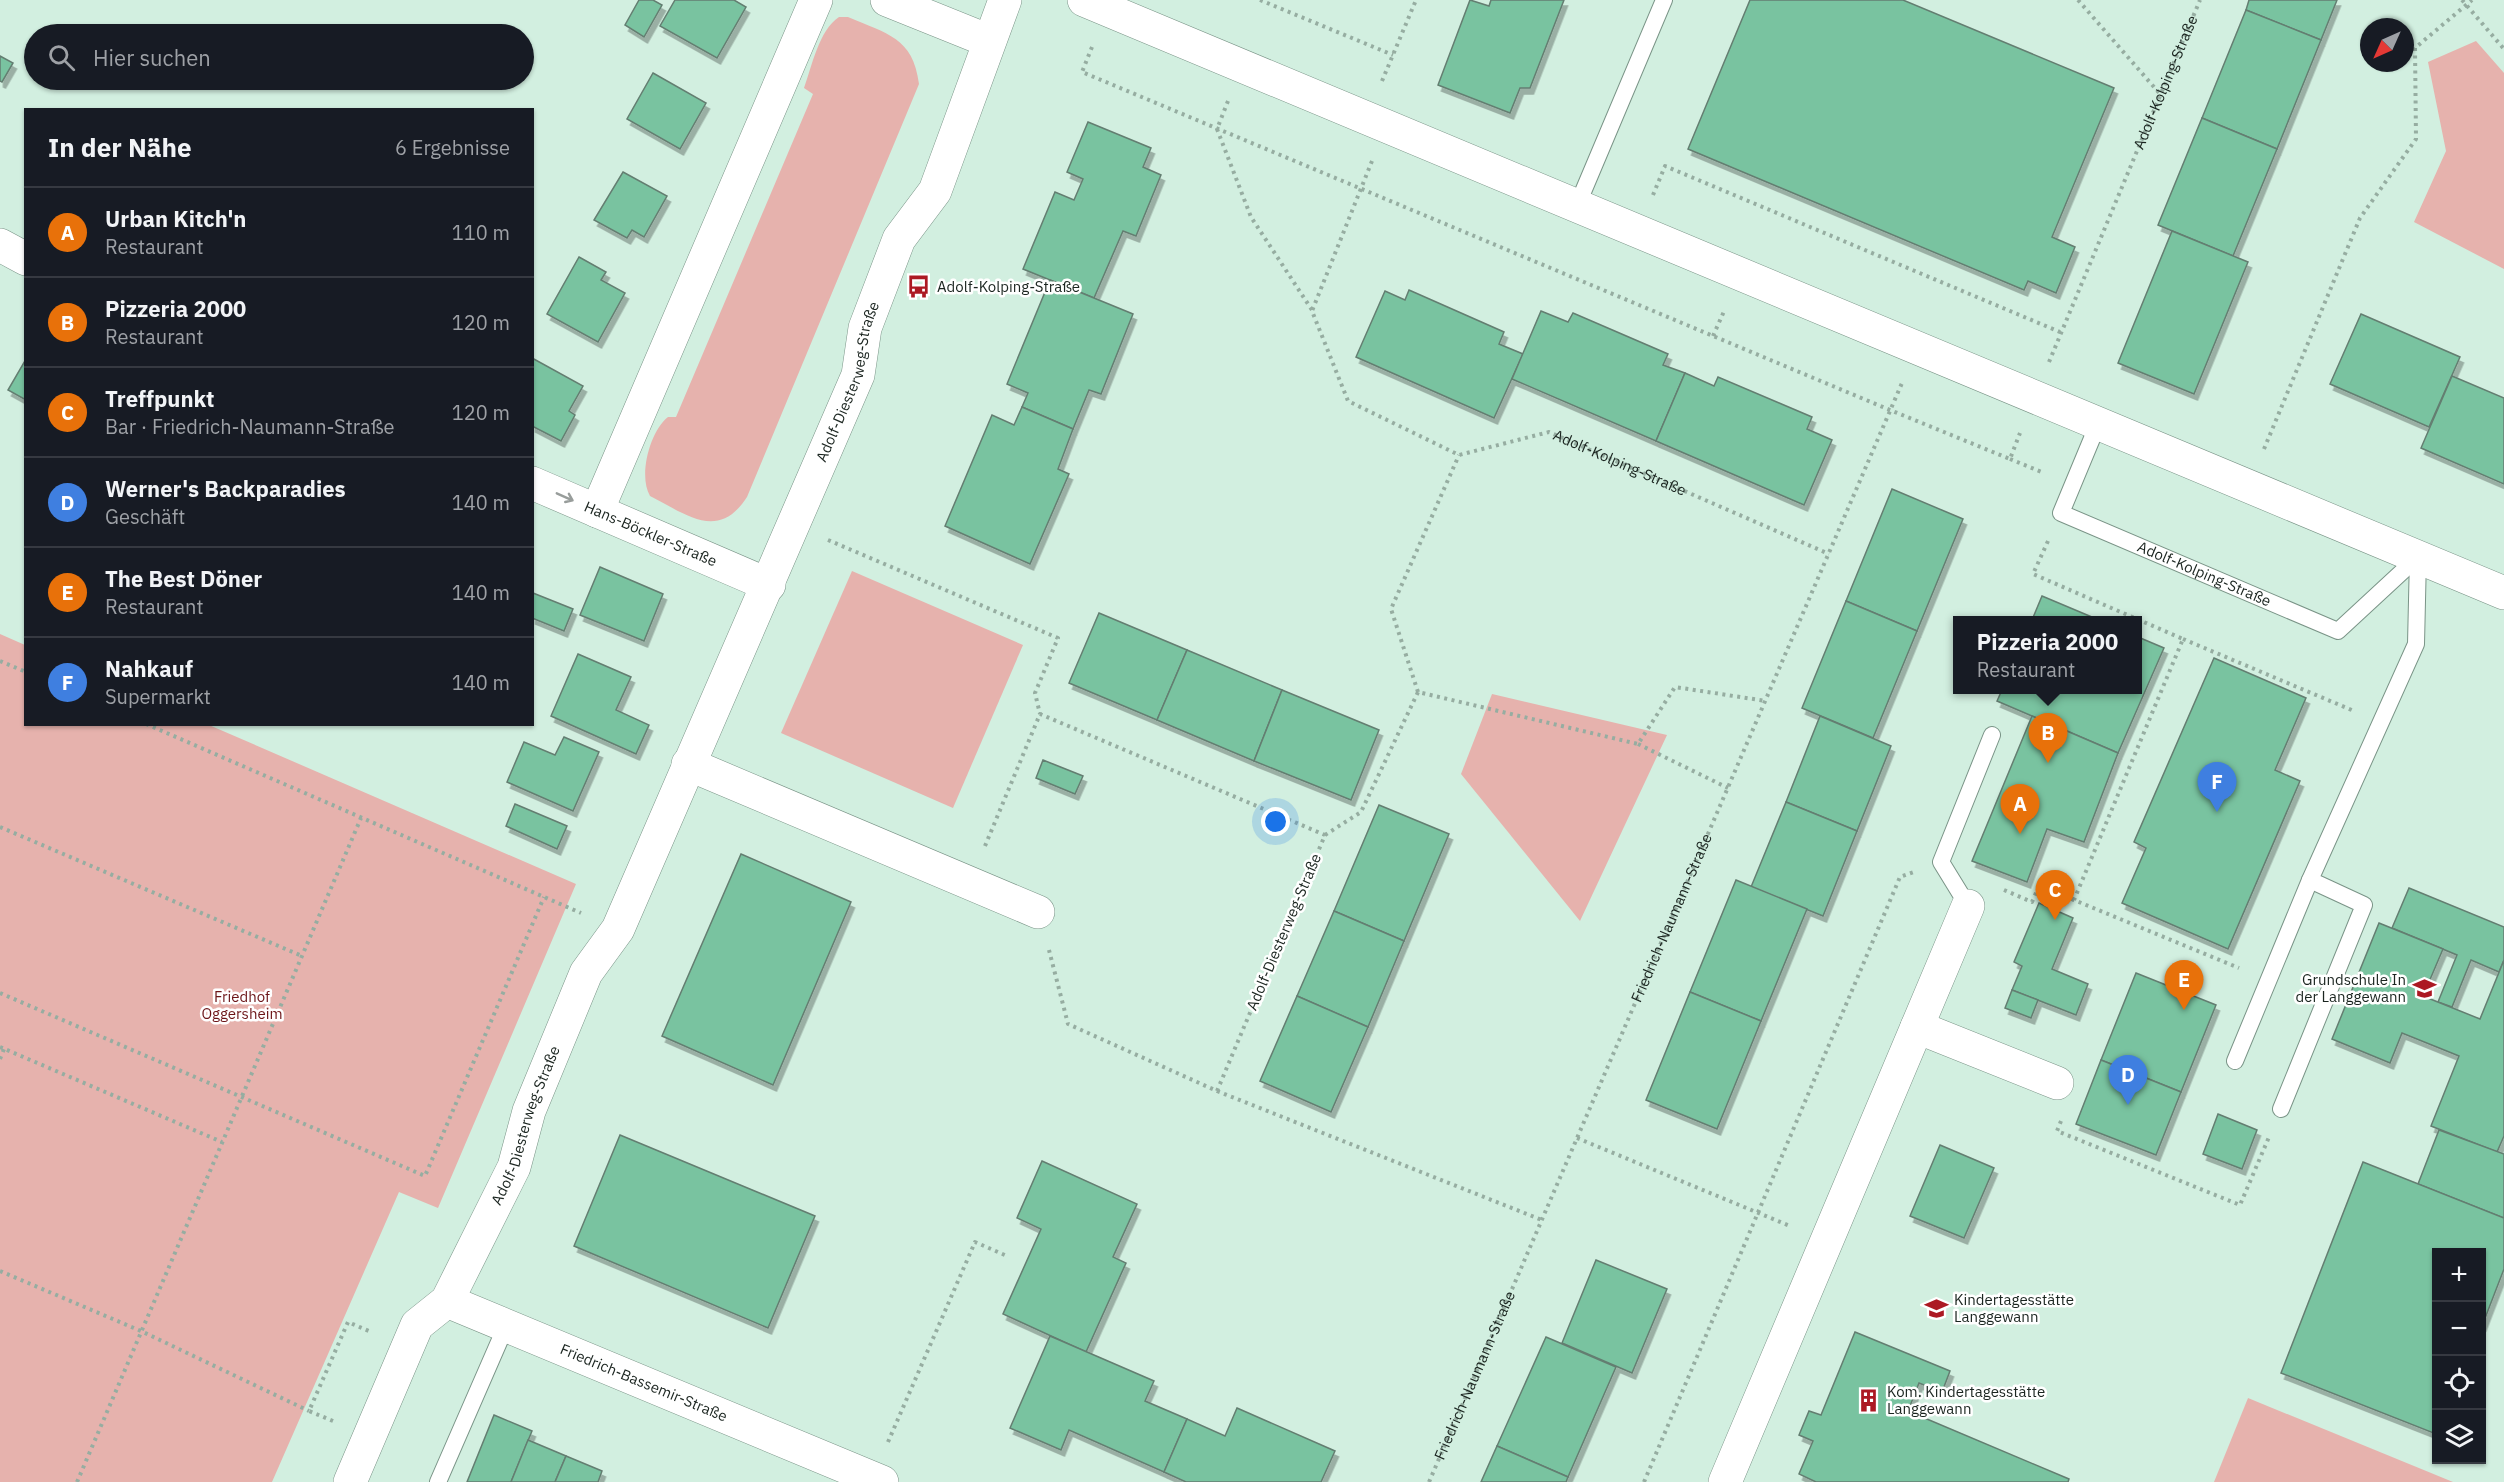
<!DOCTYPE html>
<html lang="de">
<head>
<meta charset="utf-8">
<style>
  body { margin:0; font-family:"IBM Plex Sans",sans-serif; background:#20242c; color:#f1f3f6 }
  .controls { position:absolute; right:18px; bottom:18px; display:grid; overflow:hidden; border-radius:0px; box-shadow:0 2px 4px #0004 }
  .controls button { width:54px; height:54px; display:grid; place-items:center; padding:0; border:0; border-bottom:2px solid #363941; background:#171b24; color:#f1f3f6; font:30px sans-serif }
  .compass { position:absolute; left:2360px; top:18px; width:54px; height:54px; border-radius:50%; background:#171b24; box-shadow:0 2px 4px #0004; rotate:225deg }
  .you { position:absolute; left:1276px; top:822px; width:21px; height:21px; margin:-15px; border:4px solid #fff; border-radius:50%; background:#1a73e8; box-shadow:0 0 0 9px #1a73e833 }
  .badge { display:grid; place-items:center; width:39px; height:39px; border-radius:50%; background:#0b8043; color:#fff; font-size:20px; font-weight:700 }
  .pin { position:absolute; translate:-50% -50px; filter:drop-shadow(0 2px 3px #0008) }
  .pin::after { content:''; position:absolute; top:32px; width:21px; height:18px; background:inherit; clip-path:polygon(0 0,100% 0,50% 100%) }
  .popup { position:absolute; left:1953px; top:616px; width:189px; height:78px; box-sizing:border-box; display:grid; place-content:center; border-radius:0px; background:#171b24; filter:drop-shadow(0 2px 4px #0005); font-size:20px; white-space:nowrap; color:#9ea1a6 }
  .popup b { font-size:22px; color:#f1f3f6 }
  .popup::after { content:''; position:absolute; left:50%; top:100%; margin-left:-12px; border:12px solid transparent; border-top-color:#171b24 }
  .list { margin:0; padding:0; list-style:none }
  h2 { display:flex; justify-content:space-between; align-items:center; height:78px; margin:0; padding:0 24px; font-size:26px }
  h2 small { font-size:20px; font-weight:400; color:#9ea1a6 }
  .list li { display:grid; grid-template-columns:39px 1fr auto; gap:18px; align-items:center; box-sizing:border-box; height:90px; padding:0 24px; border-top:2px solid #363941 }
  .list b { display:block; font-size:22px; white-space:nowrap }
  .list p { margin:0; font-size:20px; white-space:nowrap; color:#9ea1a6 }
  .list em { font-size:20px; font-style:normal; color:#9ea1a6 }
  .icon { flex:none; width:33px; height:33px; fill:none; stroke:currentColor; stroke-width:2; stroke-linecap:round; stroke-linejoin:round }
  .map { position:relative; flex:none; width:2504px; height:1482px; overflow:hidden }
  .search { position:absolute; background:#171b24; box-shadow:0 2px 4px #0004; left:24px; top:24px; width:510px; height:66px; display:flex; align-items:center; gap:15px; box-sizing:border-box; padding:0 21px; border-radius:33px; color:#9ea1a6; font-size:22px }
  .panel { position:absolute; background:#171b24; box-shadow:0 2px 4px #0004; left:24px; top:108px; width:510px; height:618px; border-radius:0px }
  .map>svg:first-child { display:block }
</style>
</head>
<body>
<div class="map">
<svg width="2504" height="1482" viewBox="0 0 2504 1482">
  <defs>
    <filter id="shadow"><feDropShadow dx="3.5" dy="6" stdDeviation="0" flood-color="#0004"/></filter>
  </defs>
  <rect width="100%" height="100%" fill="#d2efe0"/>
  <g fill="#e6b2ad">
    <path d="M839,17H848C887,34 913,37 919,84L747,497C718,542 686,514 650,496C638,476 650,431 668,417H676L813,94L804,88C812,66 819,30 839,17Z"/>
    <path d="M2476,41L2504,73V269L2414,222L2446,151L2428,62Z"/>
    <path d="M852,571L1023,645L953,808L781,733Z"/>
    <path d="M0,634L25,645L26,724L209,725L576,884L438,1208L399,1192L272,1482H0Z"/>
    <path d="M1492,694L1667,735L1580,921L1461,774Z"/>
    <path d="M2248,1398L2453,1482H2214Z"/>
  </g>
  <g fill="#79c3a0" stroke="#647e71" stroke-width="1.5" filter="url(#shadow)">
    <path d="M639,0H653L662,5L644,37L625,25Z"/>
    <path d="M675,0H734L746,7L717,58L660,26Z"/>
    <path d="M1470,0L1489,6L1491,0H1564L1530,88H1520L1510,113L1438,85Z"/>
    <path d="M1750,0H1903L2114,88L2052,237L2075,247L2056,293L2028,281L2024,290L1688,149Z"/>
    <path d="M2249,0H2337L2321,40L2246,10Z"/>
    <path d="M2246,10L2321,40L2277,149L2202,118Z"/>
    <path d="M0,56L13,63L2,82L0,81Z"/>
    <path d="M653,73L706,103L680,149L627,119Z"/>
    <path d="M2202,118L2277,149L2233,256L2158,225Z"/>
    <path d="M1088,122L1151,148L1143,167L1161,175L1136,236L1123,231L1094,298L1023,269L1055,192L1074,200L1083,179L1067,172Z"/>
    <path d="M623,172L667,196L644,237L632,230L627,238L594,220Z"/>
    <path d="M2172,231L2248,262L2194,394L2118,363Z"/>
    <path d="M579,257L606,272L601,280L625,293L598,342L547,314Z"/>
    <path d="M1050,280L1133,314L1101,394L1089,390L1073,429L1022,407L1028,393L1007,384Z"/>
    <path d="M1409,290L1504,332L1499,344L1523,354L1494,418L1356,357L1385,291L1405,300Z"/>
    <path d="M1541,311L1568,322L1573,313L1668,354L1663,365L1685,373L1656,441L1512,379Z"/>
    <path d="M2361,314L2460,357L2429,427L2330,384Z"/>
    <path d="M532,358L583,386L569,411L575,415L561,441L532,426Z"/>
    <path d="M26,359V400L8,390Z"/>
    <path d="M1685,373L1714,386L1718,377L1812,417L1807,429L1832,440L1804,505L1656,441Z"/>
    <path d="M2452,376L2504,398V484L2421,448Z"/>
    <path d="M1022,407L1073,429L1058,469L1069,474L1030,564L945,526L992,415L1014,425Z"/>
    <path d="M1892,489L1963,519L1917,631L1846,601Z"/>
    <path d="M600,567L663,594L644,641L580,615Z"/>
    <path d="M533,593L573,609L564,631L532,618Z"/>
    <path d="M2042,596L2099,620H2032Z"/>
    <path d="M1846,601L1917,631L1873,738L1802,708Z"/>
    <path d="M1099,613L1187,650L1157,720L1069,683Z"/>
    <path d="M2138,637L2164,648L2118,753L1997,701L2002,690H2138Z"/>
    <path d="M1187,650L1282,690L1254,761L1157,720Z"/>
    <path d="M578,654L631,677L616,710L649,725L636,754L551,716Z"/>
    <path d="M2214,658L2306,698L2275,770L2300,781L2228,949L2122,903L2146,848L2134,842Z"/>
    <path d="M1282,690L1379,730L1351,800L1254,761Z"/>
    <path d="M1820,716L1891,746L1857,831L1786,802Z"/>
    <path d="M2032,716L2118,753L2084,842L2047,829L2027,882L1972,861Z"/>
    <path d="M564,737L599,752L573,811L507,782L524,742L555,755Z"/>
    <path d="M1043,760L1083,776L1075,794L1036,778Z"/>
    <path d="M1786,802L1857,831L1823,916L1751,887Z"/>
    <path d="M515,804L567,826L557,849L506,826Z"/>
    <path d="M1379,805L1449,834L1404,941L1334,911Z"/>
    <path d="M741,854L851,902L773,1085L662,1036Z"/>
    <path d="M1736,880L1807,909L1761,1021L1690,992Z"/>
    <path d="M2409,888L2504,927V960L2499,972L2471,960L2452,1007L2438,1002L2457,955L2392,928Z"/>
    <path d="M2039,903L2073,918L2052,969L2088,984L2076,1015L2012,990L2022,966L2014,962Z"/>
    <path d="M1334,911L1404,941L1368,1027L1297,996Z"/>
    <path d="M2379,923L2443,949L2423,996L2480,1019L2504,960V1136L2497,1152L2431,1126L2459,1056L2402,1033L2390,1063L2332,1039Z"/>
    <path d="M2136,973L2216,1005L2181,1092L2101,1060Z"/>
    <path d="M2012,990L2038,1000L2031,1018L2005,1008Z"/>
    <path d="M1690,992L1761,1021L1717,1129L1646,1100Z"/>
    <path d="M1297,996L1368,1027L1331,1112L1260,1081Z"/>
    <path d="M2101,1060L2181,1092L2156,1155L2076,1124Z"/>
    <path d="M2218,1114L2257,1130L2242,1169L2203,1154Z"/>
    <path d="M2439,1130L2504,1154V1218L2418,1184Z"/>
    <path d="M620,1135L815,1216L768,1328L574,1246Z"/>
    <path d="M1940,1145L1994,1168L1964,1238L1910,1216Z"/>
    <path d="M1042,1161L1137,1204L1113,1257L1126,1263L1086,1352L1003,1314L1041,1229L1017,1218Z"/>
    <path d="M2363,1162L2504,1218V1269L2482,1326V1252H2436V1434L2281,1373Z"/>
    <path d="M1596,1260L1667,1289L1632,1373L1562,1343Z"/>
    <path d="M1855,1332L1950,1371L1942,1392L1919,1383L1908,1411L2069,1479L2068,1482H1816L1799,1474L1813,1441L1799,1435L1809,1411L1821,1415Z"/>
    <path d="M1050,1336L1154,1381L1145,1401L1187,1419L1164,1472L1069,1430L1061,1450L1010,1428Z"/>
    <path d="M1546,1337L1616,1367L1568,1477L1497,1446Z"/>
    <path d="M1237,1408L1335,1451L1321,1482H1186L1164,1472L1187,1419L1225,1436Z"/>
    <path d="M494,1415L532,1431L511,1482H467Z"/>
    <path d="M528,1440L566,1456L555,1482H511Z"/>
    <path d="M1497,1446L1568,1477L1566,1482H1481Z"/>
    <path d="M566,1456L602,1471L598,1482H555Z"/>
  </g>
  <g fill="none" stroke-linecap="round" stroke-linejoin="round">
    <defs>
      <g id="lane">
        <path d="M1577,206L1664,0"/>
        <path id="s4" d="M2098,424L2061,513L2338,631L2418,557"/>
        <path d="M1968,906L1941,862L1992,735"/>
        <path d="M2235,1061L2310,880"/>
        <path d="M2281,1109L2364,905L2310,880L2416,644L2418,557"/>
        <path d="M438,1482L506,1326"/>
      </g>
      <g id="street">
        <path d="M887,0L989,41"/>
        <path d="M1084,0L2504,593"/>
        <path d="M0,245L26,259"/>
        <path id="s5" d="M532,483L769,585"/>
        <path d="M597,511L816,0"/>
        <path d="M688,764L1038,912"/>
        <path d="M1917,1027L2057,1083"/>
        <path id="s6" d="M447,1301L882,1482"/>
        <path id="s7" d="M350,1482L417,1325L447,1301L514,1167L529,1111L586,973L618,929L858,375L865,328L899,239L935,191L1005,0"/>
        <path d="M1725,1482L1968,906"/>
      </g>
    </defs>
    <use href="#lane" stroke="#7a9487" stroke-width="18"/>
    <use href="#street" stroke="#7a9487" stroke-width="34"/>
    <g stroke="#96ada1" stroke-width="4" stroke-dasharray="3 4.5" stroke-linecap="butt">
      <path d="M1260,0L1393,55"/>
      <path d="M2078,0L2161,95"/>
      <path d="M2462,0L2504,49"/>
      <path d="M1092,47L1082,72L1890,410L2010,459L2020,433"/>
      <path d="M1382,81L1416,0"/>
      <path d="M1228,101L1217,129L1251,217L1312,310"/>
      <path id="s1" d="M1372,161L1312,311L1348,401L1459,455L1549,432L1829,554"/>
      <path d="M1653,195L1665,166L2060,332"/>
      <path d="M1713,336L1725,309"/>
      <path id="s2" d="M2049,362L2200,0"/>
      <path d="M2264,449L2360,218L2416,139L2415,48L2472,0"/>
      <path d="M2010,459L2044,473"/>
      <path d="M828,540L1058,638L1035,693L1040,714"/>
      <path d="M2048,541L2033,574L2183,639L2074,900L2239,968"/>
      <path d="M2183,639L2354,711"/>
      <path d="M0,661L26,672"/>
      <path d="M1418,692L1391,609L1459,455"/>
      <path d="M146,724L581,913"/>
      <path d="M1638,744L1728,788"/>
      <path d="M0,827L302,956"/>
      <path d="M1325,835L1361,812L1418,692L1638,744L1675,687L1766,701"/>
      <path d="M985,846L1040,714L1325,835L1217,1091L1068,1024L1049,950"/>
      <path d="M2004,890L2032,902L2039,886L2074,900"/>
      <path d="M0,993L425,1176L544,897"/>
      <path d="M0,1047L222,1142"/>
      <path d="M0,1059L4,1049"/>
      <path d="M1217,1091L1542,1220"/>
      <path d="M2061,1121L2057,1131L2240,1205L2269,1137"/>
      <path d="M1577,1138L1790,1226"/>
      <path d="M0,1271L141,1331L309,1411"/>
      <path d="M333,1421L309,1411L348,1322L371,1332"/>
      <path d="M888,1442L975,1242L1007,1256"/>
      <path d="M77,1482L361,818"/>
      <path id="s3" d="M1429,1482L1902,383"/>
      <path d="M1644,1482L1900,877L1914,872"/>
    </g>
    <use href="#lane" stroke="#fff" stroke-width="16"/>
    <use href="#street" stroke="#fff" stroke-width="33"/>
  </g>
  <defs><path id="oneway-shaft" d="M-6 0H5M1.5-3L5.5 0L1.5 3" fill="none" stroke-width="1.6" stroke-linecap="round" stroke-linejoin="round" transform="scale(1.5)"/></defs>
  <use stroke="#989d9b" href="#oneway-shaft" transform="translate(565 497) rotate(24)"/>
  <defs>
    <symbol id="bus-bare" viewBox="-9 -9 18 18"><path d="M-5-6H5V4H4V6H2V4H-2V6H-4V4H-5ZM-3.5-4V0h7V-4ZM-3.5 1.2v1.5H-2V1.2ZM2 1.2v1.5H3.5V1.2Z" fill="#ac1923" stroke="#fff" stroke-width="2.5" paint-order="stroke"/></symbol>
    <symbol id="school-bare" viewBox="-9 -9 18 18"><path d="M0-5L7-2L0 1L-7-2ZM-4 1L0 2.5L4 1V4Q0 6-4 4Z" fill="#ac1923" stroke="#fff" stroke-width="2.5" paint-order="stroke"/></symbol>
    <symbol id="building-bare" viewBox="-9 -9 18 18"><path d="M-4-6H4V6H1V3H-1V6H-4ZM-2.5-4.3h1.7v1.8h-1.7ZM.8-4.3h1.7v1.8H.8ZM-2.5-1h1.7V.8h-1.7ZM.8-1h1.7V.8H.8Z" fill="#ac1923" stroke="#fff" stroke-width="2.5" paint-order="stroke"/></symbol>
  </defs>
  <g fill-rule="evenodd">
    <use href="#bus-bare" x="902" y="270" width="33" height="33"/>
    <use href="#school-bare" x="2408" y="972" width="33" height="33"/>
    <use href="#school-bare" x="1920" y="1292" width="33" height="33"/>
    <use href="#building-bare" x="1852" y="1384" width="33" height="33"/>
  </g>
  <g text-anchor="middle" stroke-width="5" stroke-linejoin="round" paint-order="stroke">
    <g font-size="15" fill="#1b2520" stroke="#fff">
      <text dy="5" stroke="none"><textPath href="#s2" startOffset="303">Adolf-Kolping-Straße</textPath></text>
      <text dy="5" stroke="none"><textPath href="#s7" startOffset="1215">Adolf-Diesterweg-Straße</textPath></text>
      <text dy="5" stroke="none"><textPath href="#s1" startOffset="552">Adolf-Kolping-Straße</textPath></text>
      <text dy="5" stroke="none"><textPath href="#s5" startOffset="129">Hans-Böckler-Straße</textPath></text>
      <text dy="5" stroke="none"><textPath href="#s4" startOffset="252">Adolf-Kolping-Straße</textPath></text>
      <text dy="5" stroke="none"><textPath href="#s3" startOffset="614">Friedrich-Naumann-Straße</textPath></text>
      <text transform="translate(1284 932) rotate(-67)" y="5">Adolf-Diesterweg-Straße</text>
      <text dy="5" stroke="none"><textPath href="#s7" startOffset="402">Adolf-Diesterweg-Straße</textPath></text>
      <text dy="5" stroke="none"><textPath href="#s3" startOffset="116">Friedrich-Naumann-Straße</textPath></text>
      <text dy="5" stroke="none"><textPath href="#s6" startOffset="213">Friedrich-Bassemir-Straße</textPath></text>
    </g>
    <g font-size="15" fill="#1b2520" stroke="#fff" text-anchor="start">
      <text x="937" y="292">Adolf-Kolping-Straße</text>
      <text x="2406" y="985" text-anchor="end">Grundschule In<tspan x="2406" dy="17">der Langgewann</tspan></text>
      <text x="1954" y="1305">Kindertagesstätte<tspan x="1954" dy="17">Langgewann</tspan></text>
      <text x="1887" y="1397">Kom. Kindertagesstätte<tspan x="1887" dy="17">Langgewann</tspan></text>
    </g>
    <g font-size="15" fill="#6c1518" stroke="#fff">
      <text x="242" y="1002">Friedhof<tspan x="242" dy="17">Oggersheim</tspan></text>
    </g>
  </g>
</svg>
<div class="controls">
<button>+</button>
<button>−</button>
<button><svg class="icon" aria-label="locate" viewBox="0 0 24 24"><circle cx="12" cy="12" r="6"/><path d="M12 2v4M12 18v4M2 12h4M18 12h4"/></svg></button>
<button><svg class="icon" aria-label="layers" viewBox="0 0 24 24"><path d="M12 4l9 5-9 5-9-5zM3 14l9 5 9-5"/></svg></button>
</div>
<svg class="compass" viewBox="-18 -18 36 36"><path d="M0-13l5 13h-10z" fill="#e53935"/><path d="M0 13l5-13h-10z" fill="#9ea1a6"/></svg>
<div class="you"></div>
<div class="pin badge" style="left:2020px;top:834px;background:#e8710a">A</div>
<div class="pin badge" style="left:2048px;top:763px;background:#e8710a">B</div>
<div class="popup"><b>Pizzeria 2000</b>Restaurant</div>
<div class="pin badge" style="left:2055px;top:920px;background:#e8710a">C</div>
<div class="pin badge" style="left:2128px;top:1105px;background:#3f7fe0">D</div>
<div class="pin badge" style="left:2184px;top:1010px;background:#e8710a">E</div>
<div class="pin badge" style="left:2217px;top:812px;background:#3f7fe0">F</div>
<div class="search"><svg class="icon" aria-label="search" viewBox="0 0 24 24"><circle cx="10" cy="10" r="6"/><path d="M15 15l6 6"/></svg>Hier suchen</div>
<section class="panel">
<h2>In der Nähe<small>6 Ergebnisse</small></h2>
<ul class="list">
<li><span class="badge" style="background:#e8710a">A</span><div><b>Urban Kitch'n</b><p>Restaurant</p></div><em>110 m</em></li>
<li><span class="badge" style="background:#e8710a">B</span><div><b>Pizzeria 2000</b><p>Restaurant</p></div><em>120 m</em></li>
<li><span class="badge" style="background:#e8710a">C</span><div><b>Treffpunkt</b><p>Bar · Friedrich-Naumann-Straße</p></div><em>120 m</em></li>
<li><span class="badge" style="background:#3f7fe0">D</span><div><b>Werner's Backparadies</b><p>Geschäft</p></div><em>140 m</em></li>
<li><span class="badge" style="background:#e8710a">E</span><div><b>The Best Döner</b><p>Restaurant</p></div><em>140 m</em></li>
<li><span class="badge" style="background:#3f7fe0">F</span><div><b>Nahkauf</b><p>Supermarkt</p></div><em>140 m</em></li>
</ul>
</section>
</div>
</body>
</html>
